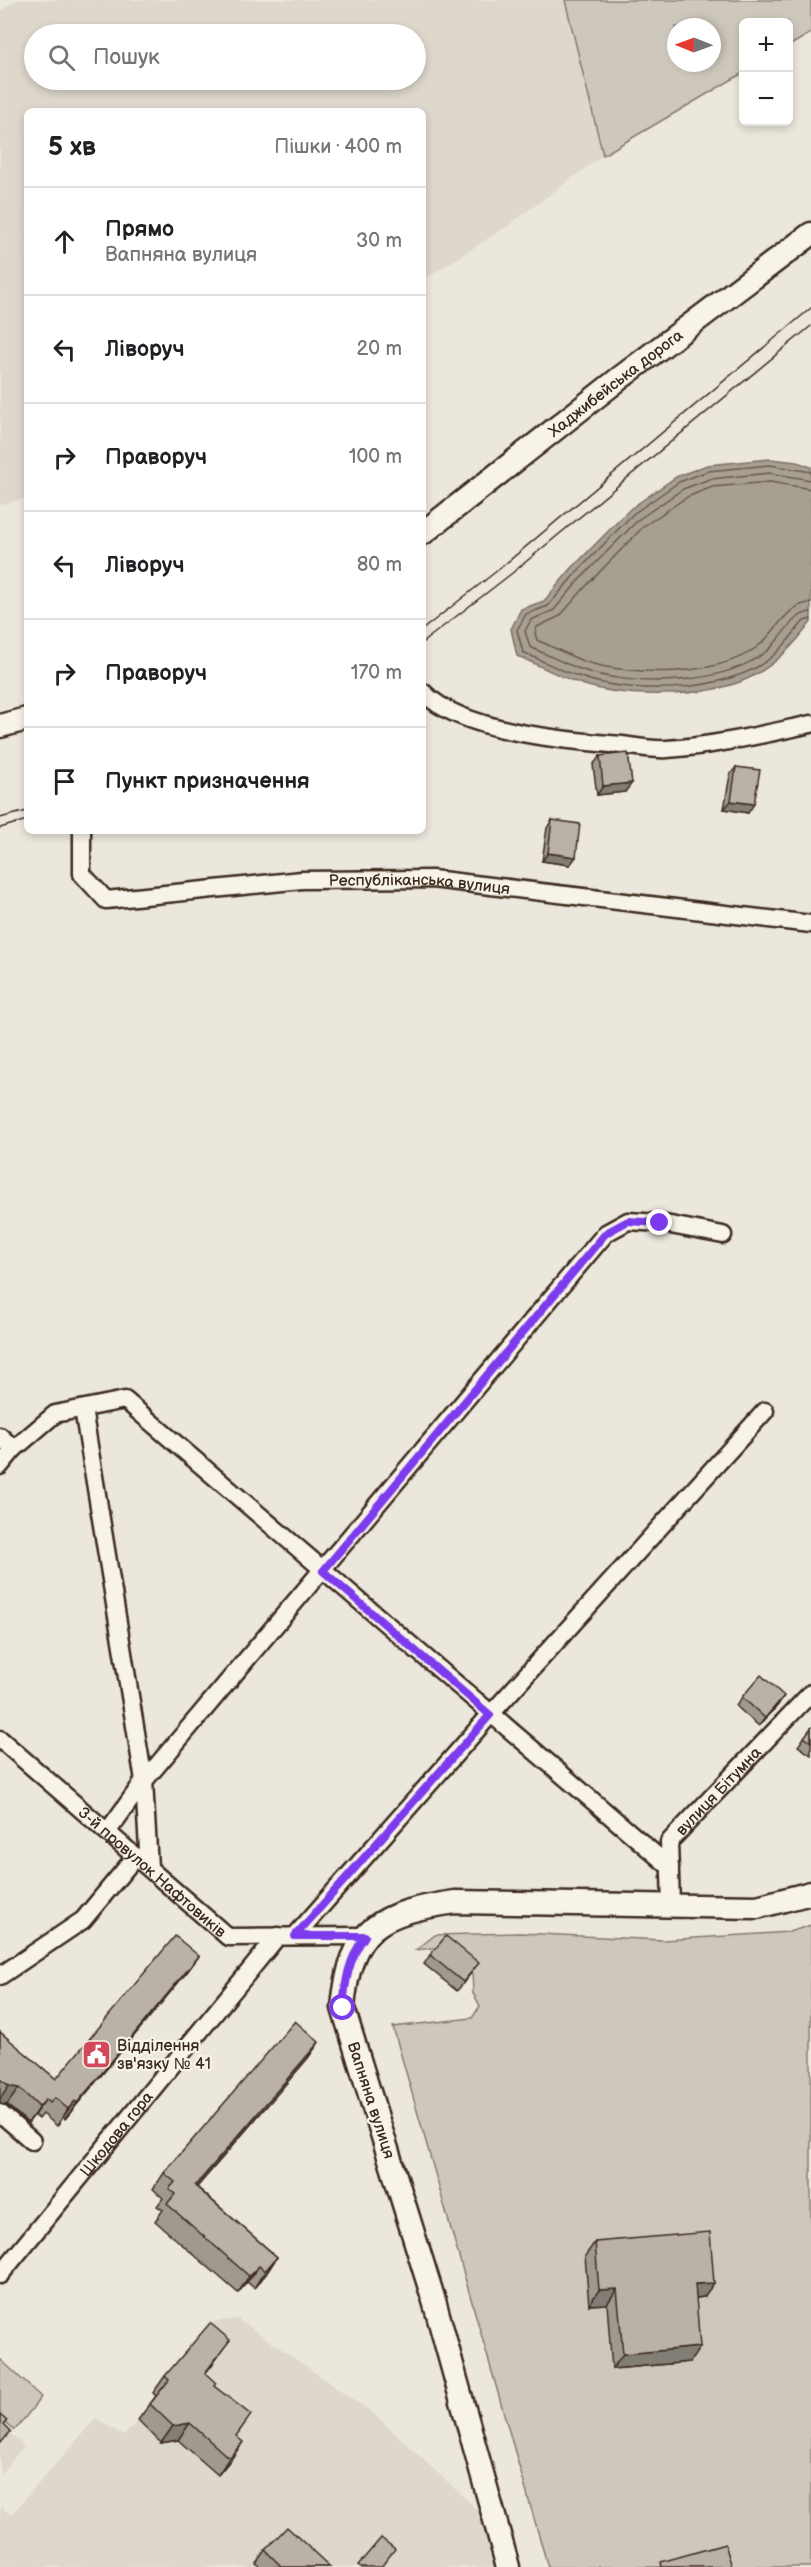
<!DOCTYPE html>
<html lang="uk">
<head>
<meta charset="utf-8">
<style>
  body { margin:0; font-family:"Balsamiq Sans",sans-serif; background:#f2f2f2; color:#202124 }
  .controls { position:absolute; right:18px; top:18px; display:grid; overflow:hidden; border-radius:9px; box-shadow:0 3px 9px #0003 }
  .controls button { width:54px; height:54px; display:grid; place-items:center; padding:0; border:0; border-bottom:2px solid #e0e0e0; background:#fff; color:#202124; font:30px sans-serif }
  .compass { position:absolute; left:667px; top:18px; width:54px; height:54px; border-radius:50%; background:#fff; box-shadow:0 3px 9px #0003; rotate:271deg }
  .stop { position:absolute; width:18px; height:18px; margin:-14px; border:4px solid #7c3aed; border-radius:50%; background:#fff }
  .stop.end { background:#7c3aed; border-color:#fff; box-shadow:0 2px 6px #0008 }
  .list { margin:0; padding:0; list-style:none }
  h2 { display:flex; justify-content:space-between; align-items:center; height:78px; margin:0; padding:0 24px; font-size:26px }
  h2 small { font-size:20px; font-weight:400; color:#757577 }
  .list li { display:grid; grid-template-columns:39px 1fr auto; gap:18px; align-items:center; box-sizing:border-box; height:108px; padding:0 24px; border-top:2px solid #e0e0e0 }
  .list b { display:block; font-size:22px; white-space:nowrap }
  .list p { margin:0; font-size:20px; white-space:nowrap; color:#757577 }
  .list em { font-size:20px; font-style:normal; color:#757577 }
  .icon { flex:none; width:33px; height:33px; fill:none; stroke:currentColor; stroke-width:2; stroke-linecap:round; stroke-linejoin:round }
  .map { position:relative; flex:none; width:811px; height:2567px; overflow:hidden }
  .search { position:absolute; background:#fff; box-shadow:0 3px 9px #0003; left:24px; top:24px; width:402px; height:66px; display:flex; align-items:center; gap:15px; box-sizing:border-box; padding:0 21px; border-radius:33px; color:#757577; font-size:22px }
  .panel { position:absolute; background:#fff; box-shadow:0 3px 9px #0003; left:24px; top:108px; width:402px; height:726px; border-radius:9px }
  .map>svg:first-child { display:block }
</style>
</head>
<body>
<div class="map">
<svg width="811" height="2567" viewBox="0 0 811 2567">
  <rect width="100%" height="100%" fill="#ece7dc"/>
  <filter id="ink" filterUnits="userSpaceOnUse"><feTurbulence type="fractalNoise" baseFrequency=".0167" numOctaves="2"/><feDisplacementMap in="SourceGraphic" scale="12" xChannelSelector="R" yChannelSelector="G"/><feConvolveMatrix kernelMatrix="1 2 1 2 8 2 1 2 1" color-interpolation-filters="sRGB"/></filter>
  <g filter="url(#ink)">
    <g fill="#ddd7cc" fill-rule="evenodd">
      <path d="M17,0H565L603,155L509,225L423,280V111H27V498L0,505V11ZM34,34H416V80H34Z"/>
      <path d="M238,2319L374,2414L480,2512L495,2567H0V2506L11,2515L96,2418L124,2436L157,2397L153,2393L215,2322Z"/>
      <path d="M0,2425L24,2446L0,2474Z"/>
    </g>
    <g fill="#cec8bc" stroke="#84796d" stroke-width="1.5" fill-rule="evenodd">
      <path d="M565,0H811V33L789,46L788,22H744L743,73L603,155ZM676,27H712V63H676Z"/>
      <path d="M811,1925V2567H548L393,2027L472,2018L480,2006L473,1993L472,1971L449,1946L416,1950L435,1935L520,1933L663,1940L789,1932Z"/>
      <path d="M0,2359L41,2397L18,2427L14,2429L0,2417Z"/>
    </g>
    <path fill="#a89f93" stroke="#7c7064" stroke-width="1.5" d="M770,459L797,462L811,467V622C796,643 775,665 751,677C707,699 621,699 576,682C556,675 537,664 517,656L511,629L521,609L544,601L571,569L630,509L676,477L707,465Z"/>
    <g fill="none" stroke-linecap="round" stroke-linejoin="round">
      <g stroke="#67594d" stroke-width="1.5">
        <path d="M811,472L770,465L708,471L679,482L633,514L576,573L548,606L526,614L517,630L523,652C541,660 559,670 578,676C630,696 730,693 773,656C785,646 794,632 804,621L811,619"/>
        <path d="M811,480L770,473L710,479L683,489L639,519L581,578L554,610L531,620L525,631L530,647C546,654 563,663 580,669C632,688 723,686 767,651C781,640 792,613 811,612"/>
        <path d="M811,489L770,482L712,487L687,497L644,526L588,584L560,616L537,627L535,633L537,640C553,647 568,655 583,661C631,677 725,678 763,642C778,628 789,603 811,603"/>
      </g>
      <defs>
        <g id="street">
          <path d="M423,692C461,732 568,741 622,745C637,747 653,750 667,749C715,746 764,734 811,724"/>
          <path id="s1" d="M82,831V874L106,900L302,880L432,879L811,924"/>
          <path d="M83,1409L144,1781L149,1867"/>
          <path d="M0,1436L14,1449"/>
          <path d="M0,1466L14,1449L55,1414L125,1400L670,1867"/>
          <path id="s2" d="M0,1739L228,1937L365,1936"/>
          <path d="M108,1831L144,1781L606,1233L628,1221L660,1223L723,1235"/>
          <path id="s3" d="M671,1905L669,1842L811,1693"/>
          <path d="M295,1936L490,1715L765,1411"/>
          <path d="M0,1976L83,1920L136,1856"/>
          <path d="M0,2113L32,2141"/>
          <path id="s4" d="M0,2275L278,1936"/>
        </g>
        <g id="secondary">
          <path id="s5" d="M423,533L620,378L811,234"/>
          <path d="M0,726L27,719"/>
          <path d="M508,2567L435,2304L343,2008C350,1926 380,1913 455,1902L757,1907L811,1893"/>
        </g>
      </defs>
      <use href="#street" stroke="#3b2a1e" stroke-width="21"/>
      <use href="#secondary" stroke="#3b2a1e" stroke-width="27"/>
      <use href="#street" stroke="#f7f3e8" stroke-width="16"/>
      <use href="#secondary" stroke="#f7f3e8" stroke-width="22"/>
      <g stroke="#3b2a1e" stroke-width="1.5">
        <path d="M423,629L498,570L811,308"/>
        <path d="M423,642L511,574L811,326"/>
        <path d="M0,818L27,811"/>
        <path d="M0,828L27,820"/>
      </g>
    </g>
    <g fill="#a09990" stroke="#3b2a1e" stroke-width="1.5">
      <path d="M600,756L625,792L597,795L593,765Z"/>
      <path d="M736,767L748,813L724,809L730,775Z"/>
      <path d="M552,820L570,865L542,861L547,828Z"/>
      <path d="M742,1697L778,1705L759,1726L736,1706Z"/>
      <path d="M811,1728V1755L798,1746Z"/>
      <path d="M430,1955L472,1972L457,1991L424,1964Z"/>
      <path d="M199,1956L187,1972L65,2119L63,2117L57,2126L43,2114L39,2119L34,2115L28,2123L7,2105L0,2104V2032L56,2079Z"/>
      <path d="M319,2042L308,2058L197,2187L277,2257L266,2274L254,2288L247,2282L238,2293L155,2221L163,2210L157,2206L163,2198L153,2189L164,2173Z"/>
      <path d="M595,2242L704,2297L696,2298L690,2362L612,2369L607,2304L589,2305L585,2256Z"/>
      <path d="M218,2357L205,2374L214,2386L236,2436L232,2458L218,2475L178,2440L161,2443L138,2420L156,2396L153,2393L165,2376Z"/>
      <path d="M265,2550L330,2567H260L256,2563Z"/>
    </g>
    <g fill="#827d75" stroke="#3b2a1e" stroke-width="1.5">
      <path d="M632,783L625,792L597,795L603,786Z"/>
      <path d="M731,801L754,804L748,813L724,809Z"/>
      <path d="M548,853L576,857L570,865L542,861Z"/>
      <path d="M784,1696L778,1705L759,1726L765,1718Z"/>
      <path d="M199,1956L187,1972L65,2119L77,2103Z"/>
      <path d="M319,2042L308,2058L184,2202L195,2186Z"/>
      <path d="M9,2086L19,2088L7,2105L0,2104V2099Z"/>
      <path d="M46,2099L28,2123L39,2107Z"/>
      <path d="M75,2101L63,2117L57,2126L68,2109Z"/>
      <path d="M277,2257L266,2274L254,2288L265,2271Z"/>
      <path d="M259,2266L247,2282L238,2293L249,2276Z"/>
      <path d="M714,2283L704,2297L685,2299L695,2284Z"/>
      <path d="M617,2289L607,2304L589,2305L599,2290Z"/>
      <path d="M700,2347L690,2362L612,2369L623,2354Z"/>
      <path d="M190,2423L178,2440L161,2443L173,2426Z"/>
      <path d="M243,2442L232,2458L218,2475L229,2458Z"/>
    </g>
    <g fill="#bab2a7" stroke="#3b2a1e" stroke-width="1.5">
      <path d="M628,753L632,783L603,786L600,756Z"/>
      <path d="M736,767L760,770L754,804L731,801Z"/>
      <path d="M552,820L580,824L576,857L548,853Z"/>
      <path d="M761,1675L784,1696L765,1718L742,1697Z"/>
      <path d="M811,1728V1742L804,1737Z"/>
      <path d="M175,1936L199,1956L77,2103L75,2101L68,2109L55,2098L50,2103L46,2099L39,2107L19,2088L9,2086L0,2079V2032L56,2079Z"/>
      <path d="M446,1936L479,1963L463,1982L430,1955Z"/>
      <path d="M295,2021L319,2042L195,2186L277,2257L265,2271L259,2266L249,2276L167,2204L175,2194L169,2189L175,2182L164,2173Z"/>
      <path d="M710,2232L714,2283L695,2284L700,2347L623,2354L617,2289L599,2290L595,2242Z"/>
      <path d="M210,2323L230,2340L205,2373L216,2383L214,2386L251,2415L236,2436L243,2442L229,2458L190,2423L173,2426L150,2404L169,2380L165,2376Z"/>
      <path d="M0,2415L7,2421L4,2424L11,2431L0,2444Z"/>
      <path d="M287,2527L330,2567H282L265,2550Z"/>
      <path d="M381,2538L395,2549L381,2567H361L358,2565Z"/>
      <path d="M725,2544L732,2567H662L661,2562Z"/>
    </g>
  </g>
  <g fill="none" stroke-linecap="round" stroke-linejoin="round" filter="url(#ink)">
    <path stroke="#7c3aed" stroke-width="8" d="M343,2008C345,1981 349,1958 365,1936H295L490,1715L323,1571L606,1233L628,1221L660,1223"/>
  </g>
  <defs>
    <symbol id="civic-square" viewBox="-11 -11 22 22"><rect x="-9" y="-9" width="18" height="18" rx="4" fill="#d1495b" stroke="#f7f3e8"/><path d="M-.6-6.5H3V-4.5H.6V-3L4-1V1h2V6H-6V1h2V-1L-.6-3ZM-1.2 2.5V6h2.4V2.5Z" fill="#fff"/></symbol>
  </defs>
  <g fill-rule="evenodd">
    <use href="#civic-square" x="80" y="2038" width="33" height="33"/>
  </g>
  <g text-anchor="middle" stroke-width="4.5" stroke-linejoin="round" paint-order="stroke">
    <g font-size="16" fill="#3b2a1e" stroke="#f7f3e8">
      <text dy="6" stroke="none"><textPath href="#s5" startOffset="244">Хаджибейська дорога</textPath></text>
      <text dy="6" stroke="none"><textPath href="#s1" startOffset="393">Республіканська вулиця</textPath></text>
      <text dy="6" stroke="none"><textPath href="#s3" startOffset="134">вулиця Бітумна</textPath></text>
      <text dy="6" stroke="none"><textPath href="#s2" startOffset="202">3-й провулок Нафтовиків</textPath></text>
      <text transform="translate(372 2100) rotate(72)" y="6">Вапняна вулиця</text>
      <text dy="6" stroke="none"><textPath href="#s4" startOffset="183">Шкодова гора</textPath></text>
    </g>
    <g font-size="16" fill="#3b2a1e" stroke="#f7f3e8" text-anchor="start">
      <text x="117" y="2051">Відділення<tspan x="117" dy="18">зв'язку № 41</tspan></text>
    </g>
  </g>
</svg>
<div class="controls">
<button>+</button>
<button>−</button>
</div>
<svg class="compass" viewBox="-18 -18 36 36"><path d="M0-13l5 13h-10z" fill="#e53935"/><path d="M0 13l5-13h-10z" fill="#757577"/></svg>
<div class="stop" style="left:343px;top:2008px"></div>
<div class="stop end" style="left:660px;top:1223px"></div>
<div class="search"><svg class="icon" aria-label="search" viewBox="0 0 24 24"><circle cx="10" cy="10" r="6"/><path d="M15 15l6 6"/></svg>Пошук</div>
<section class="panel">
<h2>5 хв<small>Пішки · 400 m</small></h2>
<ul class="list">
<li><svg class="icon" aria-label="ahead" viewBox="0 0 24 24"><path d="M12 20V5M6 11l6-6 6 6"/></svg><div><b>Прямо</b><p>Вапняна вулиця</p></div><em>30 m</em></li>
<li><svg class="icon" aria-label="left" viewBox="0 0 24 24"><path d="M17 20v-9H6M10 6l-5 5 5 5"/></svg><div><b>Ліворуч</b></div><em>20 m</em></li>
<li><svg class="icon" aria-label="right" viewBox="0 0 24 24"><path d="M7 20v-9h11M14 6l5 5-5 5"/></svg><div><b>Праворуч</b></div><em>100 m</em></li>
<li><svg class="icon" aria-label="left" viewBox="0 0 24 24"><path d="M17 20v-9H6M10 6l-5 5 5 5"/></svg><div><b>Ліворуч</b></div><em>80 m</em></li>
<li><svg class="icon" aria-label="right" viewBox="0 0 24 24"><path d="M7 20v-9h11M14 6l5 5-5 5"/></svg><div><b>Праворуч</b></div><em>170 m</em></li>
<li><svg class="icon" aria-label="arrive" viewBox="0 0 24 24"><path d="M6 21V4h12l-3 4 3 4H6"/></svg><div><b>Пункт призначення</b></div></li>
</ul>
</section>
</div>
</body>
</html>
